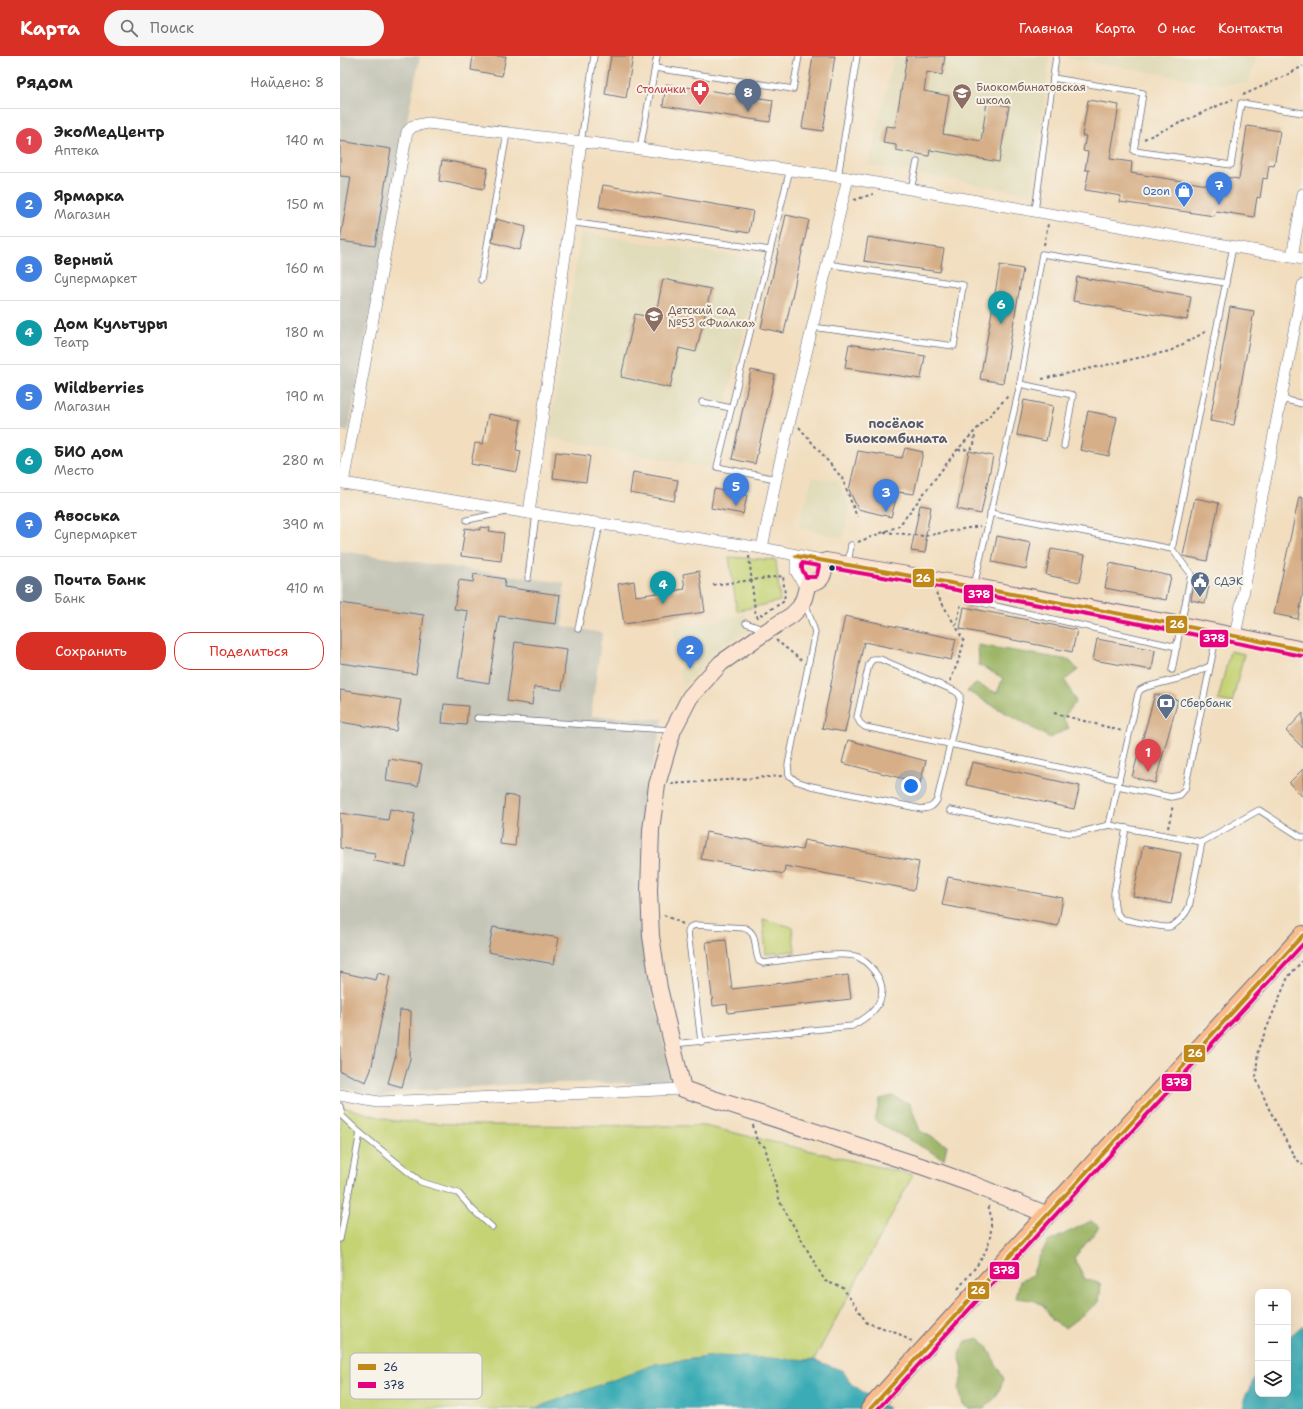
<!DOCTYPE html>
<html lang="ru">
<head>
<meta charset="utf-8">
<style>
  body { margin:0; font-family:"Shantell Sans",sans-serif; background:#f6f6f6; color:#222 }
  .controls { position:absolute; right:12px; bottom:12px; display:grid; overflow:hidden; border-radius:8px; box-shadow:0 4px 16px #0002 }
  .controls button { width:36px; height:36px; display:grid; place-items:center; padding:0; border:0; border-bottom:1px solid #e0e0e0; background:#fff; color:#222; font:20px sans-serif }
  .you { position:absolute; left:571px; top:730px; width:14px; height:14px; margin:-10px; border:3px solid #fff; border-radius:50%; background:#1a73e8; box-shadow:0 0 0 6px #1a73e833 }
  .badge { display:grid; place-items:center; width:26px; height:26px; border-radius:50%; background:#d93025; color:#fff; font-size:13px; font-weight:700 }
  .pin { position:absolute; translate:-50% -33px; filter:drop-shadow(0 1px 2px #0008) }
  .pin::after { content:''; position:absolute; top:21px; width:14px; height:12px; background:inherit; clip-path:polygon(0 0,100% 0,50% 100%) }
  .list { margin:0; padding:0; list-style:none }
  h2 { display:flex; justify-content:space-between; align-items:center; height:52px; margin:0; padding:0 16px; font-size:17px }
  h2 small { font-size:13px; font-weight:400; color:#767676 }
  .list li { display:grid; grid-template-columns:26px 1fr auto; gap:12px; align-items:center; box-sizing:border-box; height:64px; padding:0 16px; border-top:1px solid #e0e0e0 }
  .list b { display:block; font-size:15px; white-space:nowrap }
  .list p { margin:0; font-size:13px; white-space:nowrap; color:#767676 }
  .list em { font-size:13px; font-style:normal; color:#767676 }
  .actions { display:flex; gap:8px; padding:12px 16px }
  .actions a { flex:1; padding:9px 0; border:1px solid #d93025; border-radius:16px; text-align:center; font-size:14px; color:#d93025 }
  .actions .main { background:#d93025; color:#fff }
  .icon { flex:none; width:22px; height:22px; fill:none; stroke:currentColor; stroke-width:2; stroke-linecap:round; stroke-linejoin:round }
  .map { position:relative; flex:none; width:963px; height:1353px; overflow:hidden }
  header { display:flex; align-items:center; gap:24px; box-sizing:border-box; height:56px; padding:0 20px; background:#d93025; color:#fff }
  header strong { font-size:19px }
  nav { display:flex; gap:22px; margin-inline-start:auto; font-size:14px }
  .search { width:280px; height:36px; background:#f6f6f6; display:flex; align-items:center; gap:10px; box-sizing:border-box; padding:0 14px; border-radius:22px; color:#767676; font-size:15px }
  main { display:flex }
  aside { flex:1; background:#fff }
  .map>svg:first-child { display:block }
</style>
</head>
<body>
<header>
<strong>Карта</strong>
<div class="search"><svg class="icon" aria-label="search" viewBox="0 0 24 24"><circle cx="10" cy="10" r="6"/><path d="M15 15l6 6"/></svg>Поиск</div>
<nav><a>Главная</a><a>Карта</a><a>О нас</a><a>Контакты</a></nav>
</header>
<main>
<aside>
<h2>Рядом<small>Найдено: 8</small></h2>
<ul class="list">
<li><span class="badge" style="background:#e0444e">1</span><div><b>ЭкоМедЦентр</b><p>Аптека</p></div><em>140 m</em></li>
<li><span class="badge" style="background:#3f7fe0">2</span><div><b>Ярмарка</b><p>Магазин</p></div><em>150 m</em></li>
<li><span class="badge" style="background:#3f7fe0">3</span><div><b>Верный</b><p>Супермаркет</p></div><em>160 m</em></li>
<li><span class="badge" style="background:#0f9aa8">4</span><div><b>Дом Культуры</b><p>Театр</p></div><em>180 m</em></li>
<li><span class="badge" style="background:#3f7fe0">5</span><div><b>Wildberries</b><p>Магазин</p></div><em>190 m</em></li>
<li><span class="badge" style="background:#0f9aa8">6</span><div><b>БИО дом</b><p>Место</p></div><em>280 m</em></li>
<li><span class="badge" style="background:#3f7fe0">7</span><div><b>Авоська</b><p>Супермаркет</p></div><em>390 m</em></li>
<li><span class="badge" style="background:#5c6f8a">8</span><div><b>Почта Банк</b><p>Банк</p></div><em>410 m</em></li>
</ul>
<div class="actions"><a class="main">Сохранить</a><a>Поделиться</a></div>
</aside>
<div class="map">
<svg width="963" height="1353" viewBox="0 0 963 1353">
  <rect width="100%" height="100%" fill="#f7f3e8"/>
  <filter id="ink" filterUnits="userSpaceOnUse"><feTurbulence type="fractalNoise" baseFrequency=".025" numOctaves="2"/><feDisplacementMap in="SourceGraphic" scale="8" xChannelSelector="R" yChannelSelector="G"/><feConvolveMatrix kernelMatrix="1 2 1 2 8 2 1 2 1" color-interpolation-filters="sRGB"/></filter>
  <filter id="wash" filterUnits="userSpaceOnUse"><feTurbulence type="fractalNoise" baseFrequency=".012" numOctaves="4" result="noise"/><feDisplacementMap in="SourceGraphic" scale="16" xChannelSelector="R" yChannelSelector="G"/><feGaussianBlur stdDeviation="0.9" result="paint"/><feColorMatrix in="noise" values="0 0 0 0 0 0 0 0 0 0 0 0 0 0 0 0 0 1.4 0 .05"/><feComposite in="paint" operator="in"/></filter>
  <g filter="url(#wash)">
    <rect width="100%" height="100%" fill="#f2debf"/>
    <g fill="#e1dcba">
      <path d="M554,0H710L692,138L529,109Z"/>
      <path d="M728,0H916L909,28H879L727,2Z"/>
      <path d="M241,177L421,204L370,412L209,381Z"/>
      <path d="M472,421L498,425L510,450L503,482L459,472Z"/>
      <path d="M405,558L408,576L375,594L343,631L334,573Z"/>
    </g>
    <g fill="#c5c5b8">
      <path d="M0,0H80L52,138L8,376L0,374Z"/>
      <path d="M0,495L224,527L223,570L262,577L251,660L323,663L310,720L300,827L301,880L331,1020L324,1027H199L68,1035L41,1041L0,1031Z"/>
    </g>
    <g fill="#c5d374" stroke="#708169">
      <path d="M389,501L436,504L440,545L397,555Z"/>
      <path d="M890,595L904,598L892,647L878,644Z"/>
      <path d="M423,863L452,871L455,895L426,898Z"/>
      <path d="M0,1050L53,1065L137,1069L365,1070L573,1119L474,1304L375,1300L315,1308L279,1322L192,1353H0Z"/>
    </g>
    <g fill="#9cb566" stroke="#5c7262">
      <path d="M638,589L729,604L738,614L725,624L736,646L723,662L729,672L710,682L627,635L636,628L657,637L663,622L639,609Z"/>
      <path d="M552,1040L570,1048L580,1075L607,1089L604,1103L535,1065L540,1043Z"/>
      <path d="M751,1165L759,1171L734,1202L745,1223L761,1228L759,1246L725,1272L713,1265L703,1249L693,1244L676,1242L680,1225L692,1220L699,1201L708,1186Z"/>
      <path d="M639,1282L647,1291L664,1323L656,1341L644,1353H629L623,1348L619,1334L623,1313L619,1298L626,1285Z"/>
    </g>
    <g fill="#3bacb5" stroke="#2b6e8a">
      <path d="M963,1269V1353H903L904,1343L918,1316V1338H948V1282Z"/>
      <path d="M375,1300L474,1304L503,1315L511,1328L549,1353H192L279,1322L315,1308Z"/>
    </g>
    <g id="blocks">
      <g fill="#d6ae87">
        <path d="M133,0H166L162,20L131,14Z"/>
        <path d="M271,0H293L286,42L265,38Z"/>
        <path d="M473,0H495L483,75L462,72Z"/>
        <path d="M567,0H605L602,19L587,16L584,35L609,40L603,78L641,85L647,46L669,50L659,106L590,94L589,100L556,94V89L543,87L546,70L555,71Z"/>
        <path d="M326,28L433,44L430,66L323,50Z"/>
        <path d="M748,44L779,49L770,103L792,106L791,117L874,130L876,120L899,123L907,70L940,75L934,110L929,109L927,123L923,122L920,142L917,141L914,161L876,155L874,160L780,146L781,140L745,134L749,114H745L748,96L743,95L746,80H742Z"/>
        <path d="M0,85L51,93L35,190L0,185L11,121L0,120Z"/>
        <path d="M102,104L148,112L144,133L99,125Z"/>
        <path d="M263,129L413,155L409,177L259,151Z"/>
        <path d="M446,159L469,164L444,277L421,272Z"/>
        <path d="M156,163L186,171L180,194L152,186Z"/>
        <path d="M528,181L604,193L600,216L524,205Z"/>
        <path d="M660,209L683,213L663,327L640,323Z"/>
        <path d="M737,221L851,240L847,264L733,245Z"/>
        <path d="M323,223L371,233L356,296L339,292L330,332L281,321L295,258L315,262Z"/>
        <path d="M890,251L914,255L894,369L870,365Z"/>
        <path d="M509,288L585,300L581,323L505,312Z"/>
        <path d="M411,314L435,319L415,408L392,403Z"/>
        <path d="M684,344L713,350L706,385L677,379Z"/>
        <path d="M748,355L777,361L769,400L740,394Z"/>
        <path d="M148,358L181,364L176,394L181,395L177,416L131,408L135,387L143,388Z"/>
        <path d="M565,392L583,396L574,438L558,436L551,461L518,453L509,434L518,395L562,402Z"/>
        <path d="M629,395L653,400L641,458L617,453Z"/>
        <path d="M216,396L250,400L246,426L213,422Z"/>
        <path d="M293,416L338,424L334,445L290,437Z"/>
        <path d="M374,433L407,439L403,458L371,452Z"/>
        <path d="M959,441L963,442V537L958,563L934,558Z"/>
        <path d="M855,442L879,447L867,505L843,500Z"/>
        <path d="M580,449L591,451L585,484H587L585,497L571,495Z"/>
        <path d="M140,471L150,472L149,475L164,477L161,505L121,500L125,472L140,474Z"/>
        <path d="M657,480L691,487L686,513L652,506Z"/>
        <path d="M711,493L745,499L740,526L706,519Z"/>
        <path d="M770,507L831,520L826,544L765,532Z"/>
        <path d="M359,515L365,556L284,568L278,528L294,525L296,540L345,533L343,518Z"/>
        <path d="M134,518L165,523L164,531L220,539L216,568L159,560L149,627L118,622L128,555L114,553L119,524L133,526Z"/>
        <path d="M854,527L869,530L865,547L851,544Z"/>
        <path d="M0,547L84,559L76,618L0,607Z"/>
        <path d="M624,551L737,574L732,596L620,573Z"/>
        <path d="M505,560L616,583L611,604L524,586L505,676L482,672Z"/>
        <path d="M757,583L815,594L812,614L753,604Z"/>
        <path d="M175,586L227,593L222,634L194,631L192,649L167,645Z"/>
        <path d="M0,634L61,644L56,675L0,666Z"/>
        <path d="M815,638L838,644L815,727L792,721Z"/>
        <path d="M104,648L128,650L126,669L102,667Z"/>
        <path d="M963,657V692L946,675Z"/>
        <path d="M508,684L586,705L580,727L502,707Z"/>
        <path d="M49,703L82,708L78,730L46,725Z"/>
        <path d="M632,706L740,730L734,753L626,729Z"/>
        <path d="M963,713V741L949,727Z"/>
        <path d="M165,739L179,741L175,790L160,788Z"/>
        <path d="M50,753L75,758L66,811L34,805L35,797L0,792V757L48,764Z"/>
        <path d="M366,776L462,794L464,784L579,806L574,834L445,810L444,818L361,803Z"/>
        <path d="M803,790L841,797L831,848L793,840Z"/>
        <path d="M608,821L723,842L718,870L602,849Z"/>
        <path d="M153,871L219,882L214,908L148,896Z"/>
        <path d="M386,884L392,933L508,919L511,943L388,957L387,948L373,950L366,886Z"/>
        <path d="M0,916L36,924L38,917L50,920L31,1014L26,1026L0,1015Z"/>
        <path d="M60,954L71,955L70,1003L62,1031L48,1027L56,998Z"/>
      </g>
    </g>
  </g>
  <g filter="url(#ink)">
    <use href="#blocks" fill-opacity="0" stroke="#666c80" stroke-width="1"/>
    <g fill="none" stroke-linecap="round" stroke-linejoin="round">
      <defs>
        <g id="lane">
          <path d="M315,12L453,33L459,0"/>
          <path d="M713,22L803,37L794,95L891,109L901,47L963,57"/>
          <path d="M241,86L254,0"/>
          <path d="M300,93L317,0"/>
          <path d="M498,121L517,0"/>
          <path d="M571,133L577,106"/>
          <path d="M695,155L716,0"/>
          <path d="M229,166L430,194"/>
          <path d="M141,224L167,77"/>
          <path d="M472,271L614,290L623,229L487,208"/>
          <path d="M680,328L733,339L724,390"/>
          <path d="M942,343L963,348"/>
          <path d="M362,346L391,352"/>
          <path d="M436,423L377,411L450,113"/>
          <path d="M650,457L832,493L851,518L832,614"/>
          <path d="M127,464L166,456"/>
          <path d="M832,493L893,191"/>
          <path d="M508,507L511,489"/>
          <path d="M188,522L196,458"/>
          <path d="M634,530L679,333L702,198L886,227"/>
          <path d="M629,544L837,591"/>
          <path d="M465,546L475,576L448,709L449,719L456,725L471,730L582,753C590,752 593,751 597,744L610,688L525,671L520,667L517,661L529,608L533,603H540L615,635L620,639V644L610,688L779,724"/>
          <path d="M406,567L425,574"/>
          <path d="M238,573L260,468"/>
          <path d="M137,662L331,674"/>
          <path d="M778,730L831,741L840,739L845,733L877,577"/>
          <path d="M610,754L728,777H738L769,769L798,638L800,634L806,631L845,621L870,610"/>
          <path d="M769,769L862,786L919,754L961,781H963"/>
          <path d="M786,772L774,837C774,847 774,858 783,863C793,865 821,872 829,871C837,869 846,858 849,851L862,786"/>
          <path d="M333,988L512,970C526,962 541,953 542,935C542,927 539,921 534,915C530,910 524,904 518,901C504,894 442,905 423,907L419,905C413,893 419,878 405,872L356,869L350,871L348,876L361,986"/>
          <path d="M0,1050L2,1060L20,1077L81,1126L118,1137L133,1154L152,1171"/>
          <path d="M0,1183L20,1077"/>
        </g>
        <g id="street">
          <path d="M952,201L963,138"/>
          <path d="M189,457L241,86"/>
          <path d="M422,492L436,423L508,122"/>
          <path d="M456,500V515L463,527H468"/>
          <path d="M486,505L422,492L189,457L3,427L67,76L73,70L88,67L300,93L508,122L963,203"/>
          <path d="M895,580L963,229"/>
          <path d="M0,1039L38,1046L343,1033"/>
        </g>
        <path id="secondary" d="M708,1159L632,1128L587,1112L343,1033L319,932L311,880L309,835L311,774L317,729L333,674L350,641L381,607L427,575L452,559L460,551L464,542L468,527C484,526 483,519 486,505L625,529L841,569L963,594"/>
        <path id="primary" d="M530,1353L576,1302L963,879"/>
      </defs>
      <use href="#lane" stroke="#666c80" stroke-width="7"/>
      <use href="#street" stroke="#666c80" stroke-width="12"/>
      <use href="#secondary" stroke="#666c80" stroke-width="18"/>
      <use href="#primary" stroke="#666c80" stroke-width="20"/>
      <g stroke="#666c80" stroke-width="2" stroke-dasharray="3 3" stroke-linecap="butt">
        <path d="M903,39L943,21L963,10"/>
        <path d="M804,83L893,43"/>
        <path d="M514,144L533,138"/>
        <path d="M704,189L708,168"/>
        <path d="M702,323L830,295L867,275"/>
        <path d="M459,371L502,422L517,461"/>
        <path d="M618,394L630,393L634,390L635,377"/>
        <path d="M544,476L584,480L640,470"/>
        <path d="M518,486L559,470L617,394L669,339"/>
        <path d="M409,500L415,555L418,562"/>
        <path d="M373,529L443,520L445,539L443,546L417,561"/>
        <path d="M596,537L615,569"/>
        <path d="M436,584L461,604"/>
        <path d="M610,625L618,606L624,586L616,570L621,548"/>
        <path d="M714,657L782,675"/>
        <path d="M331,728L442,720"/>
        <path d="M828,772L833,749"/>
        <path d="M324,859L343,868"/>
        <path d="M963,904L948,921L918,993L916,1022L928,1051L955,1102L963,1109"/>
        <path d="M413,1069L417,1085L425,1091L440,1146L485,1225L503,1232L527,1267L556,1276L572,1286"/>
        <path d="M618,1233C634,1212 651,1198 651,1170C651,1162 651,1155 647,1148"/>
      </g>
      <use href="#lane" stroke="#fff" stroke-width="5.5"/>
      <use href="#street" stroke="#fff" stroke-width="11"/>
      <use href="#secondary" stroke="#fde4d0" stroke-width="16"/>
      <use href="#primary" stroke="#f9bc8a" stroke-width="18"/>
      <defs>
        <g id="bus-1">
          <path d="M456,500C625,529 795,559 963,594"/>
          <path d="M530,1353L963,879"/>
        </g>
        <g id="bus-2">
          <path d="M462,507L479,510L477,519L475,521H466L462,513Z"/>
          <path d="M491,512C648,539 805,568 962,600"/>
          <path d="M538,1353L963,888"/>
        </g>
      </defs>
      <use href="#bus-1" stroke="#f7f3e8" stroke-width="7"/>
      <use href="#bus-2" stroke="#f7f3e8" stroke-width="7"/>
      <use href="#bus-1" stroke="#c08818" stroke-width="4"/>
      <use href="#bus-2" stroke="#e5007d" stroke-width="4"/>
    </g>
  </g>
  <defs>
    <symbol id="pharmacy-pin" viewBox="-11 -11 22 30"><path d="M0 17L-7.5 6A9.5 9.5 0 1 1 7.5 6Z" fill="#e0444e" stroke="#f7f3e8"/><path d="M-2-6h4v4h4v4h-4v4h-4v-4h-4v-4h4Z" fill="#fff"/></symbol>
    <symbol id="school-pin" viewBox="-11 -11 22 30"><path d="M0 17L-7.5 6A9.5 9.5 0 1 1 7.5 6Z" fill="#8d6e63" stroke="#f7f3e8"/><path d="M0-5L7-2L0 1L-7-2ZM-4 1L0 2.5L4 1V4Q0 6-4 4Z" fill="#fff"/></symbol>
    <symbol id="shop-pin" viewBox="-11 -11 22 30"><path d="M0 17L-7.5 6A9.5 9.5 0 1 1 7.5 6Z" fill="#3f7fe0" stroke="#f7f3e8"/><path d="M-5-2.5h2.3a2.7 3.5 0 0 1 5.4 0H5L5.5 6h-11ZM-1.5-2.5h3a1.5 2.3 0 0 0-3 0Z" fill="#fff"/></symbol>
    <symbol id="civic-pin" viewBox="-11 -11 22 30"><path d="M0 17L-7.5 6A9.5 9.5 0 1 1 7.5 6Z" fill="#5c6f8a" stroke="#f7f3e8"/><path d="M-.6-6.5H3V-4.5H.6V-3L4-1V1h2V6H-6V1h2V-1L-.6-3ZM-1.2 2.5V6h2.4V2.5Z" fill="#fff"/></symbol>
    <symbol id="bank-pin" viewBox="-11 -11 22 30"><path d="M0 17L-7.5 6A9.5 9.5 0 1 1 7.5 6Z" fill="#5c6f8a" stroke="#f7f3e8"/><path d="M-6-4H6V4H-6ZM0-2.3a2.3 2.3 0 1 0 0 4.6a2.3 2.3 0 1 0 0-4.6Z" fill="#fff"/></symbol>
  </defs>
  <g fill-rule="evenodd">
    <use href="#pharmacy-pin" x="349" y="22" width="22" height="30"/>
    <use href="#school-pin" x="611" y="26" width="22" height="30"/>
    <use href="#shop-pin" x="833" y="124" width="22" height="30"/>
    <use href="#school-pin" x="303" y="249" width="22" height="30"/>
    <use href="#civic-pin" x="849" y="514" width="22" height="30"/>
    <use href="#bank-pin" x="815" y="636" width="22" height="30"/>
  </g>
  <circle fill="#1b2f5e" stroke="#f7f3e8" stroke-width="1.5" cx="492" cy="512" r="3.5"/>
  <g text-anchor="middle" stroke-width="4" stroke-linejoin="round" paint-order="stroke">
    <g font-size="11" fill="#785e54" stroke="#f7f3e8" text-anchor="start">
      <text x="636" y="35">Биокомбинатовская<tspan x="636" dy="13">школа</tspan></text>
      <text x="328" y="258">Детский сад<tspan x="328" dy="13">№53 «Фиалка»</tspan></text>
    </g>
    <g font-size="11" fill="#be3a42" stroke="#f7f3e8" text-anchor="end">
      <text x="346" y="37">Столички</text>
    </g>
    <g font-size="11" fill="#366cbe" stroke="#f7f3e8" text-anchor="end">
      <text x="830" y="139">Ozon</text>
    </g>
    <g font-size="11" fill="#4e5e75" stroke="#f7f3e8" text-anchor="start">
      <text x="874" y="529">СДЭК</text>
      <text x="840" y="651">Сбербанк</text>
    </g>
    <g font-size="13" font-weight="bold" fill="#5c5b6c" stroke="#f7f3e8">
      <text x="556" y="372">посёлок<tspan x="556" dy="15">Биокомбината</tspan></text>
    </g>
  </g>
  <rect x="10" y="1297" width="132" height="46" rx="6" fill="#f7f3e8" stroke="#b5b8bf" stroke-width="1"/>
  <rect x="18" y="1308" width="18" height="6" fill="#c08818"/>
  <rect x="18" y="1326" width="18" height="6" fill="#e5007d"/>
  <g font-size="11" fill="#1b2f5e">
    <text x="43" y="1315">26</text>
    <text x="43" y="1333">378</text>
  </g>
  <g stroke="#f7f3e8" stroke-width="1.5">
    <rect x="572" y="512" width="23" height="20" rx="4" fill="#c08818"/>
    <rect x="623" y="528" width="31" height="20" rx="4" fill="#e5007d"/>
    <rect x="825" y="559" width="23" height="19" rx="4" fill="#c08818"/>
    <rect x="859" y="573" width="30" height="19" rx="4" fill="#e5007d"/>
    <rect x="843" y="988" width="23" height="19" rx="4" fill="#c08818"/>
    <rect x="821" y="1017" width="31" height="19" rx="4" fill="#e5007d"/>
    <rect x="649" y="1205" width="31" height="19" rx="4" fill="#e5007d"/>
    <rect x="627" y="1225" width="23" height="19" rx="4" fill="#c08818"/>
  </g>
  <g font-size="11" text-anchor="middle" font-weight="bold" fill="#fff">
    <text x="583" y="526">26</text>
    <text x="639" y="542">378</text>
    <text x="837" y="572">26</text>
    <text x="874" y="586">378</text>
    <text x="855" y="1001">26</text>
    <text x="837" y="1030">378</text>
    <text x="664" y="1218">378</text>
    <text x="638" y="1238">26</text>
  </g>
</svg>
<div class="controls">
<button>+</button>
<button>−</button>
<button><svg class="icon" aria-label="layers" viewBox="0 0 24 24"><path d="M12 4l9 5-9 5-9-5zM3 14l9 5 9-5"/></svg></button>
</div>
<div class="you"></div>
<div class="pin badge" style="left:808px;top:716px;background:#e0444e">1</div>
<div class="pin badge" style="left:350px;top:613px;background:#3f7fe0">2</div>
<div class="pin badge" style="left:546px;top:456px;background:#3f7fe0">3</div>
<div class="pin badge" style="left:323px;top:548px;background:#0f9aa8">4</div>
<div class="pin badge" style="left:396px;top:450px;background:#3f7fe0">5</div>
<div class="pin badge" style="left:661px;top:268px;background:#0f9aa8">6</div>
<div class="pin badge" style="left:879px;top:149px;background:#3f7fe0">7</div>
<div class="pin badge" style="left:408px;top:56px;background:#5c6f8a">8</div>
</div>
</main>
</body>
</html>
